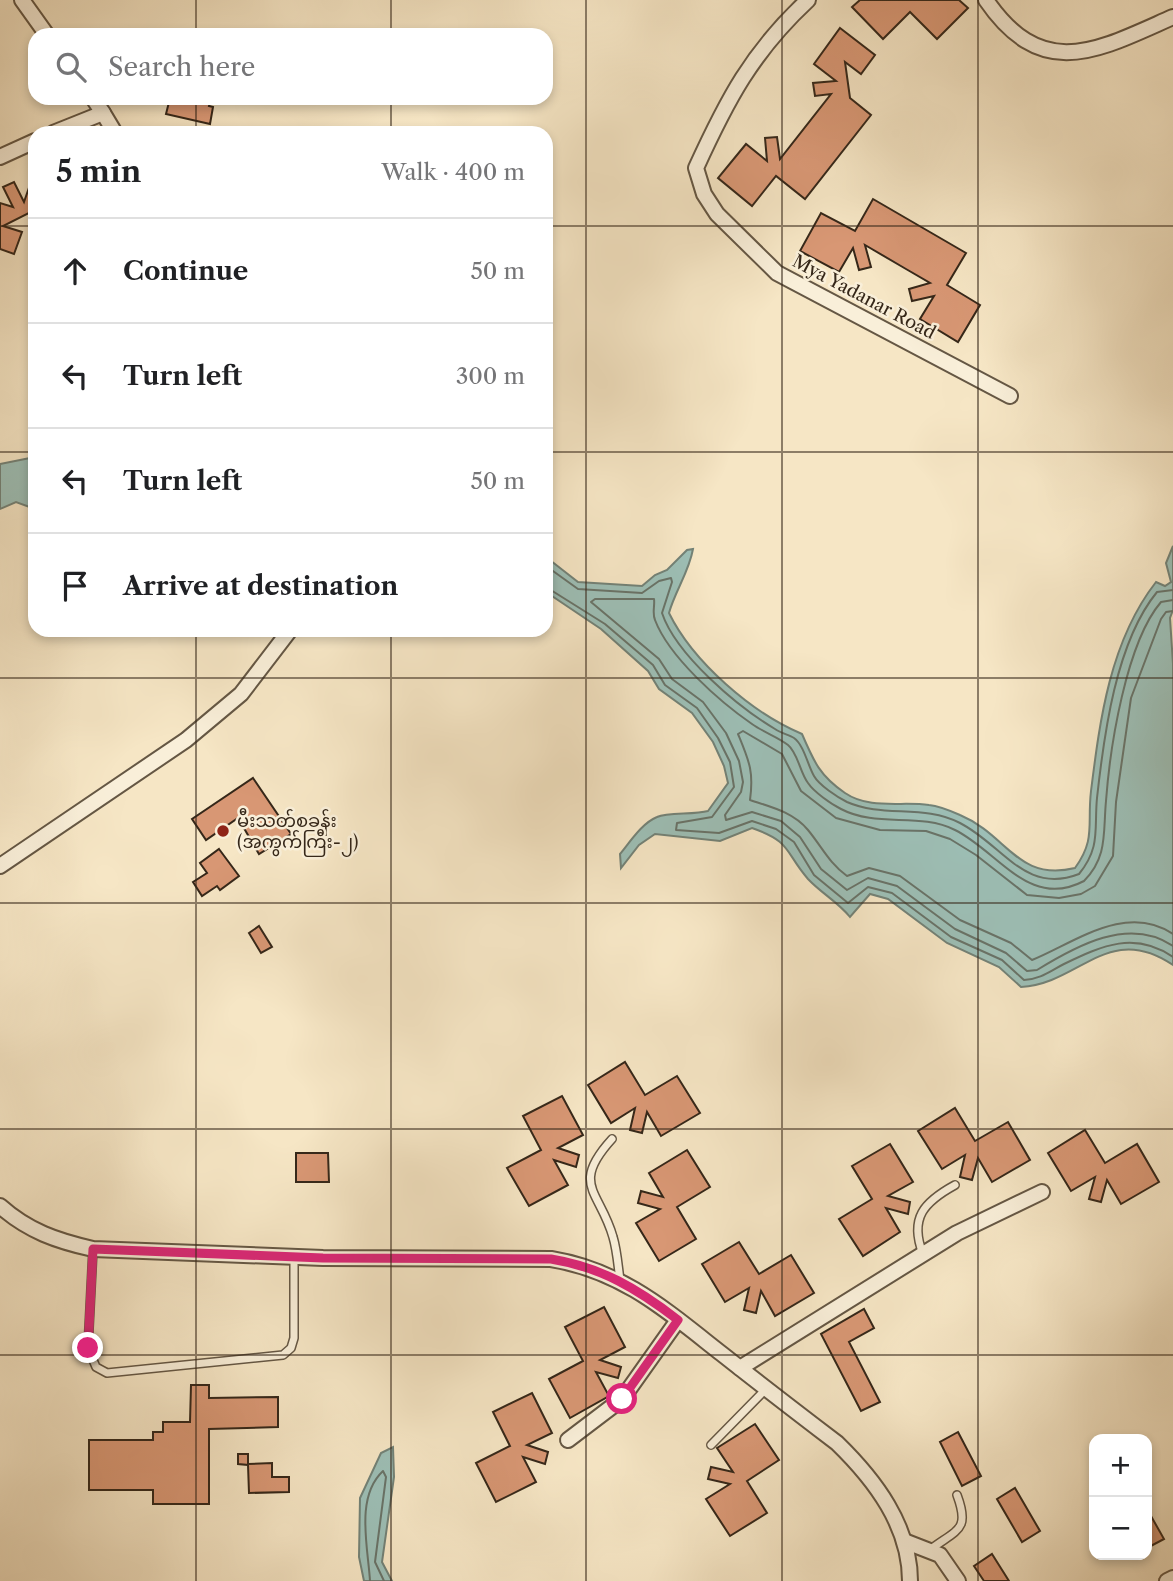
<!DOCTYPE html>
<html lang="en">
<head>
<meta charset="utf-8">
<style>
  body { margin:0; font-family:"Libre Caslon Text","Noto Sans Myanmar",serif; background:#f2f2f2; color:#202124 }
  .controls { position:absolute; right:21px; bottom:21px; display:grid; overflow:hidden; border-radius:14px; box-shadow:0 4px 10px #0003 }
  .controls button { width:63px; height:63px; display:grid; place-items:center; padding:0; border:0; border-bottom:2px solid #e0e0e0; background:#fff; color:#202124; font:35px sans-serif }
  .stop { position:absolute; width:21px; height:21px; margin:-16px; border:5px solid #db2777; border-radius:50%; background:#fff }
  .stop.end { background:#db2777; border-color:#fff; box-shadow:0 2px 7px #0008 }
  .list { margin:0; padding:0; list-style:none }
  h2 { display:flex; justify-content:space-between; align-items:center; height:91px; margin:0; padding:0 28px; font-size:30px }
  h2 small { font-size:23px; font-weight:400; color:#757577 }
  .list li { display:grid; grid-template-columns:46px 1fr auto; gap:21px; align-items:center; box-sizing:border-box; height:105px; padding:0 28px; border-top:2px solid #e0e0e0 }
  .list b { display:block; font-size:26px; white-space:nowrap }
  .list em { font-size:23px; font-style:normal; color:#757577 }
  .icon { flex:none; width:38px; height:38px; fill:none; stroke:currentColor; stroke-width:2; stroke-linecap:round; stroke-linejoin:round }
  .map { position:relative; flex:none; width:1173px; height:1581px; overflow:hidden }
  .search { position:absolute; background:#fff; box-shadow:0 4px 10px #0003; left:28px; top:28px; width:525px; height:77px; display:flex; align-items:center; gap:18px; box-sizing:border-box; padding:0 24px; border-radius:21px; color:#757577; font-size:26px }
  .panel { position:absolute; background:#fff; box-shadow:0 4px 10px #0003; left:28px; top:126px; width:525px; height:511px; border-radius:21px }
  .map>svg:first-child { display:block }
</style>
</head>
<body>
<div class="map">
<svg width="1173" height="1581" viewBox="0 0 1173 1581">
  <rect width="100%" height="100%" fill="#f6e6c5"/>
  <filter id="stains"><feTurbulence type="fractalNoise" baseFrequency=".00286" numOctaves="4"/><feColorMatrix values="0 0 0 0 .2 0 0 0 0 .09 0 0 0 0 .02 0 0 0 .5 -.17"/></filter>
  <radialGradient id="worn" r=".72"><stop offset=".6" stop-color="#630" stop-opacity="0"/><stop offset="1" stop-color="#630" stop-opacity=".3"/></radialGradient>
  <g fill="#9dbfb6" stroke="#738277" stroke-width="2">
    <path d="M35,457V509L16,502L0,509V464Z"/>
    <path d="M1173,546V610L1170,618L1173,664V965C1108,921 1080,984 1021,987L999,967L947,943L888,899L870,894L850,917C838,902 821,893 808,879C784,851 792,842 752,828L720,841L655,834L639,845L621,868L620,854C630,842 642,823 657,817C668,812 694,815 708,811L728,783L724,766L713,742L692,713L659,689L648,671L601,629L546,592V557L578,582L642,586L655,575L667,570L687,550L693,549C689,572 675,591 669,613C693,662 752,713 802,734C814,762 820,776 845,793C870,810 902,801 929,805C939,806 951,811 960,815C1008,835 1017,882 1075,868C1096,839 1087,825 1091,791C1100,719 1110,641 1156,582L1165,586L1171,582L1166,563Z"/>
    <path d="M393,1447L394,1477L382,1562L392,1581H364L359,1557L360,1498L381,1453Z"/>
  </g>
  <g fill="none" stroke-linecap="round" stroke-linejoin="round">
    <g stroke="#697368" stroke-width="2">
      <path d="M546,566L578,589L642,593L659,581L671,578L672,582L662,613C676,655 738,707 775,729C781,733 789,735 794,738C804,745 808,766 814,776C819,785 837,797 847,802C883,818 924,804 960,823C1003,845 1025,895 1079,874C1101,847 1094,829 1097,798C1104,734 1116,642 1157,592L1173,590"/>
      <path d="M546,587L605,624L653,665L665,685L697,708L718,738L730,762L734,787L712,817L677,823L676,830L719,833L752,821L776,829L794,842L814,875L848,903L868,887L892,893L951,937L1002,960L1024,980C1041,979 1050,971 1064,964C1103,945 1135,931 1173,957"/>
      <path d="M1173,600L1161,602C1126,643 1110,747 1106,801C1103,832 1108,857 1084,881C1029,910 998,851 955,830C919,812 877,828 841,809C831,804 814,792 808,783C800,773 798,753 788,745C778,737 763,732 752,724C720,702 669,657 655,620C652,613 655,606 654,599H595L591,602L659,659L672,679L703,702L726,733L739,761L743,782L741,792L725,815L726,820L752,812L781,821L800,837L821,869L847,890L868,878L897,886L955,929L1006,953L1027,971L1037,970C1076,946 1129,916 1173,946"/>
      <path d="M1173,611L1166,612L1161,619L1131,698L1116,802L1113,856L1095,886L1081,894L1059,898L1027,895L976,855L950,839L926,831L880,830L836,818L801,791L782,754L743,731L738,734C749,761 754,771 750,800C771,807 793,812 808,830C822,847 829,863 847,876L869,868L900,876L960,920L1011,943L1032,960C1074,943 1126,902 1173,934"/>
      <path d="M370,1581C368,1547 355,1497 383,1471L386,1477L375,1562L384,1581"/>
    </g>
  </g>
  <g fill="#d89774" stroke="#352719" stroke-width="2">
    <path d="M860,0H959L968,8L937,39L910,12L883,39L852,7Z"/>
    <path d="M840,28L875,55L861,74L845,62L850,98L871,115L805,199L776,176L752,206L718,178L746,144L767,161L765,138L777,137L780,159L831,94L815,96L813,83L836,81L814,64Z"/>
    <path d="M170,98H211L209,106L213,107L210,124L166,114Z"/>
    <path d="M33,176L35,210L3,226L22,232L14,254L0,249V203L13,207L3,187L14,182L24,202Z"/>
    <path d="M873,199L966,253L947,285L980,305L958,342L920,319L934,296L912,301L909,289L930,283L906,269L865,245L871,267L859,270L853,248L839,272L800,251L821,213L855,231Z"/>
    <path d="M253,778L291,834L259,854L238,818L206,840L192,819Z"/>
    <path d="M219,849L239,876L220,890L217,886L202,896L193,882L207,873L200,863Z"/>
    <path d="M259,926L272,947L261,953L249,933Z"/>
    <path d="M625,1062L645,1095L677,1076L700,1113L661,1136L647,1112L642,1133L630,1130L635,1108L611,1123L588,1085Z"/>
    <path d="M562,1096L583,1135L558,1148L579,1155L576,1167L554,1160L568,1185L529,1206L507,1168L541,1150L523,1116Z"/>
    <path d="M955,1108L975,1141L1008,1122L1030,1160L992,1182L978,1158L972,1180L960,1177L965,1155L942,1169L918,1131Z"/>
    <path d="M1085,1130L1105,1163L1137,1144L1159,1182L1121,1204L1107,1180L1101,1202L1089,1199L1095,1177L1071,1191L1048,1153Z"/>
    <path d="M890,1144L913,1182L888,1196L910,1202L908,1214L886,1208L900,1232L863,1256L839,1219L872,1199L852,1166Z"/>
    <path d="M687,1150L710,1187L677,1207L696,1239L659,1261L636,1223L660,1209L638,1203L641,1191L663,1197L649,1173Z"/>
    <path d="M296,1153H328L329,1182H296Z"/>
    <path d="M739,1242L759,1274L791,1255L814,1293L775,1316L761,1291L756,1313L744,1310L749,1288L725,1302L702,1264Z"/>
    <path d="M604,1307L625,1347L600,1360L621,1367L618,1378L596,1372L609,1396L570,1418L549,1379L583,1361L565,1327Z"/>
    <path d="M864,1309L874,1328L849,1342L880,1402L861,1411L821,1334Z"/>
    <path d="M191,1385H209V1398L278,1397V1427L209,1429V1504H153V1490H89V1440H153V1432H163V1422H190Z"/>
    <path d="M532,1393L552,1433L527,1445L548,1452L545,1464L523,1457L536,1482L496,1502L476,1463L510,1446L493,1412Z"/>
    <path d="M755,1424L779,1460L747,1481L767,1513L730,1536L706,1499L730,1484L708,1479L711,1467L733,1472L717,1448Z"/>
    <path d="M958,1432L981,1476L962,1486L940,1442Z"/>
    <path d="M238,1454H248V1464L272,1463V1477H289V1492L249,1493L248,1465L238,1464Z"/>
    <path d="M1015,1488L1040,1531L1022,1542L997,1499Z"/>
    <path d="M1147,1509L1164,1539L1147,1548Z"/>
    <path d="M992,1554L1009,1581H984L974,1566Z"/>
  </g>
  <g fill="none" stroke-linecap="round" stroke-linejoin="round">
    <defs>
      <g id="service">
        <path d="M612,1139C570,1185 600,1191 613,1237C617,1250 618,1266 620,1280"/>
        <path d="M93,1249L88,1348L96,1367L107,1373L283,1355L291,1348L294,1338V1257"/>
        <path d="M923,1254C909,1218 924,1202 955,1185"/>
        <path d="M711,1445L766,1389"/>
        <path d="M931,1549C958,1529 970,1530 957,1495"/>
      </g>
      <g id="minor">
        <path d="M22,0L47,35"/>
        <path d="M808,0C752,52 727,100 696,168L704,194L717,214L777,273L1010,396"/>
        <path d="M986,0C1043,83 1098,50 1173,17"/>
        <path d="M93,98L103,113"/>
        <path d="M53,133L103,113L115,133"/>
        <path d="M0,157L35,141"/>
        <path d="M0,866L186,740L241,694L290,630"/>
        <path d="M0,1206C28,1231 57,1241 93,1249L323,1258L551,1259C623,1271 667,1311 722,1354C760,1384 799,1414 837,1443C875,1480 910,1526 910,1581"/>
        <path d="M740,1368L957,1233L1042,1192"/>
        <path d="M568,1440L622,1399L678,1320"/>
        <path d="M904,1541L940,1555L958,1581"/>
        <path d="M1167,1581L1173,1578"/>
      </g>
    </defs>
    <use href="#service" stroke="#655744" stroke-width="10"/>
    <use href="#minor" stroke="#655744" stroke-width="18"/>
    <use href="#service" stroke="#f9efd9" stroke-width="7"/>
    <use href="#minor" stroke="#f9efd9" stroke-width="14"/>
  </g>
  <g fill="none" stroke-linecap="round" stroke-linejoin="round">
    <path stroke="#db2777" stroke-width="9" d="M88,1348L93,1249L323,1258L551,1259C601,1267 638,1289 678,1320L622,1399"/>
  </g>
  <path fill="none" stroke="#352719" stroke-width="2" stroke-opacity="0.55" d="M196,0V35M391,0V35M586,0V1581M782,0V1581M978,0V1581M196,98V133M391,98V133M0,226H35M546,226H1173M0,452H35M546,452H1173M196,630V1581M391,630V1581M0,678H1173M0,903H1173M0,1129H1173M0,1355H1173"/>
  <circle fill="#8f2418" stroke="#f9efd9" stroke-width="2.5" cx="223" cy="831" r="7"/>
  <g text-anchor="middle" stroke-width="5" stroke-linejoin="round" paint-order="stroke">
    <g font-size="18" fill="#352719" stroke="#f9efd9">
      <text transform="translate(864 297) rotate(28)" y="6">Mya Yadanar Road</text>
    </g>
    <g font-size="18" fill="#352719" stroke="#f9efd9" text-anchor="start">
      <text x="237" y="827">မီးသတ်စခန်း<tspan x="237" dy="21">(အကွက်ကြီး-၂)</tspan></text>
    </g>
  </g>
  <rect width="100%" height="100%" filter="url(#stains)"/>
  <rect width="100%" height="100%" fill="url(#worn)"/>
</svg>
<div class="controls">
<button>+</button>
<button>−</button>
</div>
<div class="stop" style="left:622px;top:1399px"></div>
<div class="stop end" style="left:88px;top:1348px"></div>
<div class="search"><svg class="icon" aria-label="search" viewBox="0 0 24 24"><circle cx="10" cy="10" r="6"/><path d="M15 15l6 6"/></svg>Search here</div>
<section class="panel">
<h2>5 min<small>Walk · 400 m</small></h2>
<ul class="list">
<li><svg class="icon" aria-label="ahead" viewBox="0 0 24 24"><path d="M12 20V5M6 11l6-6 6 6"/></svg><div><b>Continue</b></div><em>50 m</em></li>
<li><svg class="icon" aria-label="left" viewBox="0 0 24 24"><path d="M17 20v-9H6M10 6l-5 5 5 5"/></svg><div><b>Turn left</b></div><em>300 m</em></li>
<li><svg class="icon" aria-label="left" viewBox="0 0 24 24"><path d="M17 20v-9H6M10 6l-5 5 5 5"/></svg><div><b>Turn left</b></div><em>50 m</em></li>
<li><svg class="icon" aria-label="arrive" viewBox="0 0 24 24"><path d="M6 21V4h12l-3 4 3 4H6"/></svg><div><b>Arrive at destination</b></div></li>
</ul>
</section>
</div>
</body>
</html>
